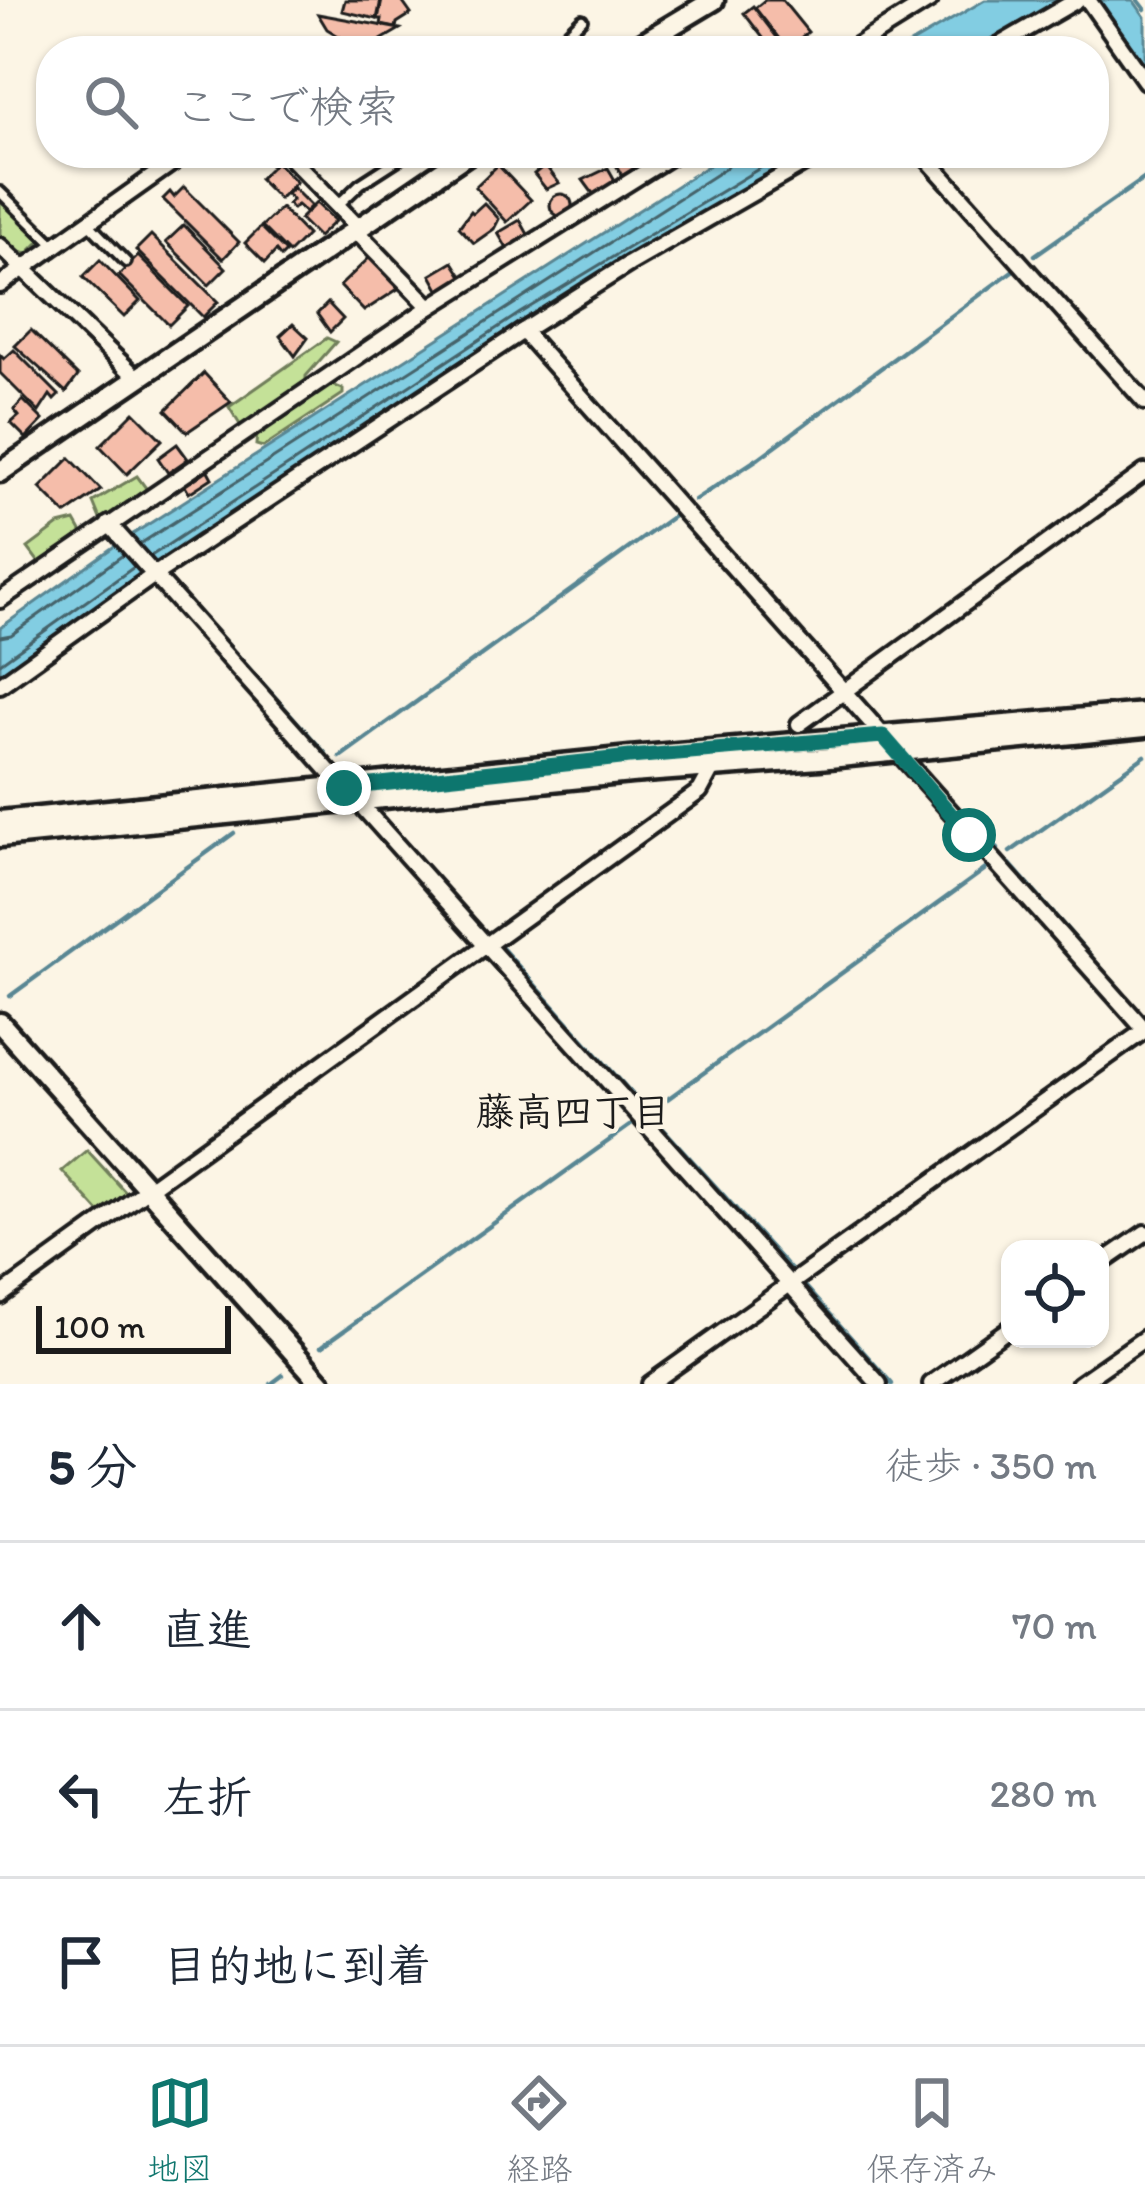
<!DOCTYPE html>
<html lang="ja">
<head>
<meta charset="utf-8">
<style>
  body { margin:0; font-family:Itim,"Klee One",sans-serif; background:#f2f2f3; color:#1f2937 }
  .controls { position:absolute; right:36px; bottom:36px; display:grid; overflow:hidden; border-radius:24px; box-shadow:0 3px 9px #0004 }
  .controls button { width:108px; height:108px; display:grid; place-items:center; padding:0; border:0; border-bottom:3px solid #e0e1e3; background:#fff; color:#1f2937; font:60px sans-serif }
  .scale { position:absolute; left:36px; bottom:30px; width:195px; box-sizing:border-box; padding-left:12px; border:6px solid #1c1c1c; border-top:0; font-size:33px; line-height:42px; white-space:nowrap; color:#1c1c1c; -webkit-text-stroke:9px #fcf5e5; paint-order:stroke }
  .stop { position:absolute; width:36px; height:36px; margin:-27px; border:9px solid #0f766e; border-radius:50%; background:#fff }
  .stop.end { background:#0f766e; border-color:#fff; box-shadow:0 3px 12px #0008 }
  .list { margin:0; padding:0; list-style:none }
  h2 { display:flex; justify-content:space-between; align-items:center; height:156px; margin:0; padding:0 48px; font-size:51px }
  h2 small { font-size:39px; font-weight:400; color:#747a83 }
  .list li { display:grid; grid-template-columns:78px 1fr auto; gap:36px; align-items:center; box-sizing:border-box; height:168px; padding:0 48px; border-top:3px solid #e0e1e3 }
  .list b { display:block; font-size:45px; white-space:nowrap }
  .list em { font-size:39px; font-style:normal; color:#747a83 }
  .icon { flex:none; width:66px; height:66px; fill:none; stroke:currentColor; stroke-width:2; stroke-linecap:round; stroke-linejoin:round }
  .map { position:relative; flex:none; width:1145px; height:1384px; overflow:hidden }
  .search { position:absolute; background:#fff; box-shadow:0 3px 9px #0004; left:36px; right:36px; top:36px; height:132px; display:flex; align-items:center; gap:30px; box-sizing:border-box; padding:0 42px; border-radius:48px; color:#747a83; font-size:45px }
  .sheet { height:660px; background:#fff }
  nav { display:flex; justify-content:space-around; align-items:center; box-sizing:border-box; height:168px; border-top:3px solid #e0e1e3; background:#fff; font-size:33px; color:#747a83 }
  nav a { display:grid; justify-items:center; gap:6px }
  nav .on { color:#0f766e }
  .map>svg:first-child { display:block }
</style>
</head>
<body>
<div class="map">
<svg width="1145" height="1384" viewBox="0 0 1145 1384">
  <rect width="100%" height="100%" fill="#fcf5e5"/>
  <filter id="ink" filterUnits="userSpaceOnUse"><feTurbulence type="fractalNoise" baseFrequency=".00833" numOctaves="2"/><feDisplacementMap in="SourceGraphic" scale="24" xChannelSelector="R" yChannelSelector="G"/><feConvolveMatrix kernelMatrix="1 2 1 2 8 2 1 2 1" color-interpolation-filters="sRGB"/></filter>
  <g filter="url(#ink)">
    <g fill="#c4e198" stroke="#707e5a" stroke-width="3">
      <path d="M0,198L42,239L27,254L16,251L0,235Z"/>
      <path d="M327,338L336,342L306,376V386L242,428L229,407Z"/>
      <path d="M330,384L343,389V394L263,447L256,445L257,434Z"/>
      <path d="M137,476L146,488L139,499L100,519L93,502Z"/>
      <path d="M75,521L83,535L47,564H40L28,548L59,525Z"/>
      <path d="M87,1150L129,1196L102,1215L62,1171Z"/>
    </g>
    <g fill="#82cde2" stroke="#598693" stroke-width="3">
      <path d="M985,0H1065L976,51H898Z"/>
      <path d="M1100,0H1133L1145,17V66Z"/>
      <path d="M728,153H808L0,678V628L116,545Z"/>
    </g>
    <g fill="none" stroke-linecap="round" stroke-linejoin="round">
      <g stroke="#45636b" stroke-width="3">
        <path d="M140,544L726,168L732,153"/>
        <path d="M151,556L520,313L785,153"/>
        <path d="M0,637L11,635L123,555"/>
        <path d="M0,663L134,567"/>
      </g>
      <g stroke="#598693" stroke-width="4.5">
        <path d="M1138,0L1145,9"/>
        <path d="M933,153L1019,250"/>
        <path d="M1035,255L1145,178"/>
        <path d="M1038,270L1145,390"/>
        <path d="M538,335L679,494"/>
        <path d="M695,500L759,458L1015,269"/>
        <path d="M699,516L841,677"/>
        <path d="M166,576L326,754"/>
        <path d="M855,693L860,699"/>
        <path d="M340,757L675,515"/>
        <path d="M918,765L998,849"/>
        <path d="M385,820L485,932"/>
        <path d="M1010,852L1145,756"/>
        <path d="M1010,864L1145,1018"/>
        <path d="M502,948L640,1103"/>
        <path d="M10,996L234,833"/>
        <path d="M655,1108L987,868"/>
        <path d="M658,1123L792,1271"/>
        <path d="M805,1286L892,1384"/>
        <path d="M321,1347L635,1122"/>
        <path d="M271,1384L283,1375"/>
      </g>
    </g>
    <g fill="#f5bdaa" stroke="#1c1c1c" stroke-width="3">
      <path d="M345,0H381L377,19L342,11Z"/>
      <path d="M382,0H401L411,14L397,23L396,28L381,25L382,19H378Z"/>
      <path d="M765,0H782L808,32L787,49L755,8Z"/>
      <path d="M753,6L786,49L784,51H773L744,13Z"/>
      <path d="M318,14L400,29L376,43V49L343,51L345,40L327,29Z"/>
      <path d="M628,153H635L642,164L622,176L614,161Z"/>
      <path d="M276,162L296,182L279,199L259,179Z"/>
      <path d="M498,165L531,200L507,222L475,187Z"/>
      <path d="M545,165L559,183L546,189L534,174Z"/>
      <path d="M608,168L616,182L594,195L583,180Z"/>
      <path d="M184,187L239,242L223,259L163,199L170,192L174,197Z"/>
      <path d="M293,188L311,206L305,212L297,205L293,209L288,204L292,200L287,194Z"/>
      <circle cx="561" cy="205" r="11"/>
      <path d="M316,203L335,221L318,237L300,219Z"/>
      <path d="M484,203L499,219L494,229L474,243L459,227L471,211L473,213Z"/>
      <path d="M281,208L307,235L289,253L262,226Z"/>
      <path d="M520,220L529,236L509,252L498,233Z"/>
      <path d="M184,225L226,268L209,285L166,242Z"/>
      <path d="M261,227L286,252L281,257L276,251L265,263L245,243Z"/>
      <path d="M151,235L218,302L203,317L136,250Z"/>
      <path d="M138,256L188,306L169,325L119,275Z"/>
      <path d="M371,256L401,287L364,311L340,286Z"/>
      <path d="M100,260L140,301L124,317L83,277Z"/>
      <path d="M453,262L464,279L441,293L431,275Z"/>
      <path d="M328,303L343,319L330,332L317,314Z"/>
      <path d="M293,324L308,338L295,356L280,336Z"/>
      <path d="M31,330L78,376L66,392L15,346Z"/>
      <path d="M14,350L59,395L54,400L50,395L39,412L0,373V355L4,359Z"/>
      <path d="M204,373L231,402L187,432L166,410Z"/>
      <path d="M23,400L43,420L26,438L11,423L19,416L14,410Z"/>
      <path d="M134,412L162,440L127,474L100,446Z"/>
      <path d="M177,444L188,459L168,473L158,458Z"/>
      <path d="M70,458L101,490L66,514L40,488Z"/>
      <path d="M206,467L212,478L189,493L182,481Z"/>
    </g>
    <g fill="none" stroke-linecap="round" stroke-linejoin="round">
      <defs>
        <g id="lane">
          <path d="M549,51L582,19"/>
          <path d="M0,192L54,245"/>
          <path d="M337,206L360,184L408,153"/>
          <path d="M89,224L126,262"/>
        </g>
        <g id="street">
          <path d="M1088,0L1145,81"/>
          <path d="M848,51L930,0"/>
          <path d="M989,51L1077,0"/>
          <path d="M286,153L358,227"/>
          <path d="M922,153L1145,402"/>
          <path d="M355,230L430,307"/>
          <path d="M0,246L137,378"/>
          <path d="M0,285L186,153"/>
          <path d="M523,331L1145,1030L650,1384"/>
          <path d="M109,524L344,788"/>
          <path d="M0,600L430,307L676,153"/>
          <path d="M0,685L154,575L523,331L629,264L822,153"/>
          <path d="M799,724L1145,472"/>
          <path d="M359,803L879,1384"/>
          <path d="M1100,1264L1145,1233"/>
          <path d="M0,1296L700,791L713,767"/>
          <path d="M931,1384L1010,1328"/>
          <path d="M1079,1384L1145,1338"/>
        </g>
        <g id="secondary">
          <path d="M629,51L714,0"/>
          <path d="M0,472L469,153"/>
          <path d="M0,821L630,757L1145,713"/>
          <path d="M0,837L631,773L819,759L1145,727"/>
          <path d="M0,1023L322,1384"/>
        </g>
      </defs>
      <use href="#lane" stroke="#1c1c1c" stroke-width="16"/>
      <use href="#street" stroke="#1c1c1c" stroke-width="22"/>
      <use href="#secondary" stroke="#1c1c1c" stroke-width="27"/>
      <use href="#lane" stroke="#fcf5e5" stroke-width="8"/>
      <use href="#street" stroke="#fcf5e5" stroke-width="14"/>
      <use href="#secondary" stroke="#fcf5e5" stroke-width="18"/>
    </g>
  </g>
  <g fill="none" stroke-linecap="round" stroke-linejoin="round" filter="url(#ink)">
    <path stroke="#0f766e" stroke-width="15" d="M344,788L630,757L883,736L969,835"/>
  </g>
  <g text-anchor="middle" stroke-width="9" stroke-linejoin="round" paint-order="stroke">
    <g font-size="39" font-weight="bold" fill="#1c1c1c" stroke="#fcf5e5">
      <text x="573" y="1125">藤高四丁目</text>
    </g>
  </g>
</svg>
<div class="controls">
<button><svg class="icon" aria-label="locate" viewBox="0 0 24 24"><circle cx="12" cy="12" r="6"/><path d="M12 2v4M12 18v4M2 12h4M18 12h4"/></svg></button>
</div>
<div class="scale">100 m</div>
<div class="stop" style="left:969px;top:835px"></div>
<div class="stop end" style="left:344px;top:788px"></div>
<div class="search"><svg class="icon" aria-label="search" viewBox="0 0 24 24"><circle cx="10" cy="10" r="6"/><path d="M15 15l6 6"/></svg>ここで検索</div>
</div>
<section class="sheet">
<h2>5 分<small>徒歩 · 350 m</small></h2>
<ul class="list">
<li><svg class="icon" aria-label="ahead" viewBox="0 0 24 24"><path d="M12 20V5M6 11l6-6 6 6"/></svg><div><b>直進</b></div><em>70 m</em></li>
<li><svg class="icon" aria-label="left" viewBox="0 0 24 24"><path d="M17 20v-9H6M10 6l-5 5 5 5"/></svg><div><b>左折</b></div><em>280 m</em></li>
<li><svg class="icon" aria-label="arrive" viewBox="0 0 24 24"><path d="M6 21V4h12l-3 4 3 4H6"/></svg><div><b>目的地に到着</b></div></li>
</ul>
</section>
<nav>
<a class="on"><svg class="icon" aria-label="map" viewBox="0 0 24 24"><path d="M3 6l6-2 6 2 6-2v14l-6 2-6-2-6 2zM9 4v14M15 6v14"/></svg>地図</a>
<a><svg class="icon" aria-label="directions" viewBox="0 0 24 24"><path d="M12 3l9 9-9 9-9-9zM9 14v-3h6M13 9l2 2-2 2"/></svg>経路</a>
<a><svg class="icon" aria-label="saved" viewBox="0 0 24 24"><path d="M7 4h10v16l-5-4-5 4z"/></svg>保存済み</a>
</nav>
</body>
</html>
